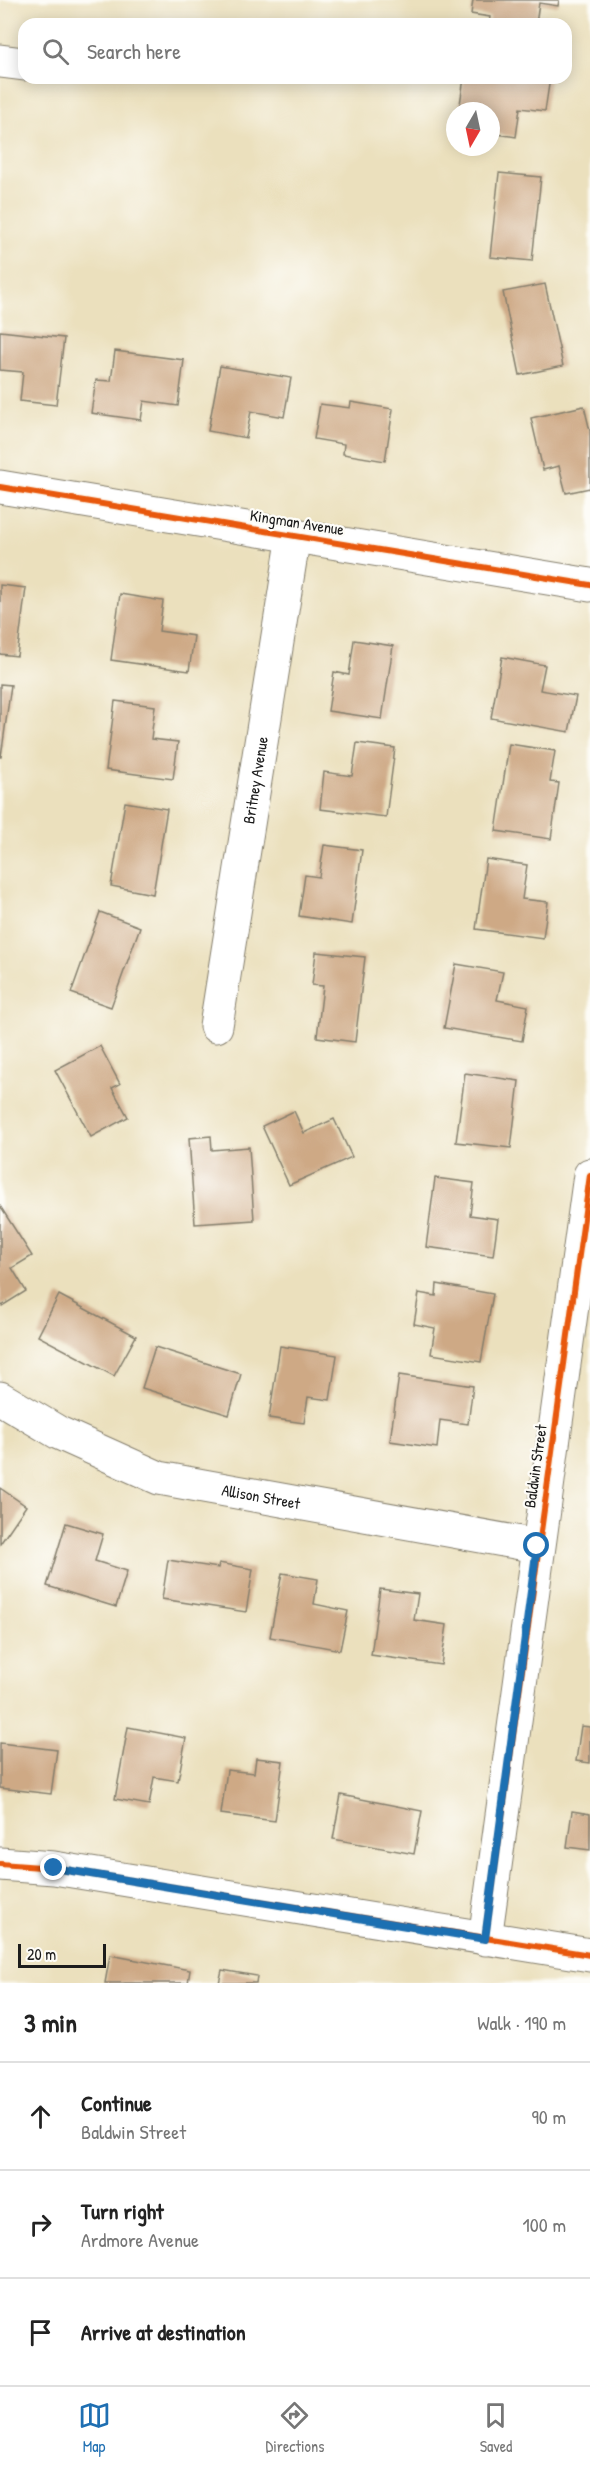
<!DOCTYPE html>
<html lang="en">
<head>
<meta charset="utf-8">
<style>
  body { margin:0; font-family:"Patrick Hand",sans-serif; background:#f2f2f2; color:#222 }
  .compass { position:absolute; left:446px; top:102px; width:54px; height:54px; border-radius:50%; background:#fff; box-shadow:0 3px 15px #0003; rotate:189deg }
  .scale { position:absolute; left:18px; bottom:15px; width:88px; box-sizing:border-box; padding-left:6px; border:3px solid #1c1c1c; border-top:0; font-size:16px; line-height:21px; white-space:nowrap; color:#1c1c1c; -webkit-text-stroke:4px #fdfcf7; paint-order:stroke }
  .stop { position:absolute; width:18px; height:18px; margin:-14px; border:4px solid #1f6fb2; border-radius:50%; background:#fff }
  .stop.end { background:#1f6fb2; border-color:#fff; box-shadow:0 2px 6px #0008 }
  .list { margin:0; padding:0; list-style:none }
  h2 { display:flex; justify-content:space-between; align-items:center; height:78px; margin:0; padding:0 24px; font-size:26px }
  h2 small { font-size:20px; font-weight:400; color:#767676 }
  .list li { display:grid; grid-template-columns:39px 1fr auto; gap:18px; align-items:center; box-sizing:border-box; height:108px; padding:0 24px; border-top:2px solid #e0e0e0 }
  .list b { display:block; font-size:22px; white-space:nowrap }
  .list p { margin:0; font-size:20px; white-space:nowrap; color:#767676 }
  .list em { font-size:20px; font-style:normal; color:#767676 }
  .icon { flex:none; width:33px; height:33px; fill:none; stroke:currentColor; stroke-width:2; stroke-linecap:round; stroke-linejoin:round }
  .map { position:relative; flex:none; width:590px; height:1983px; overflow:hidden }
  .search { position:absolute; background:#fff; box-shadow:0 3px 15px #0003; left:18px; right:18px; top:18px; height:66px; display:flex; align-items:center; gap:15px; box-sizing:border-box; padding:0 21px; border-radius:18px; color:#767676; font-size:22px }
  .sheet { height:402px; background:#fff }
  nav { display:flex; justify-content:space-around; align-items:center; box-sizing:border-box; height:84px; border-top:2px solid #e0e0e0; background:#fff; font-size:16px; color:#767676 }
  nav a { display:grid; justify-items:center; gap:3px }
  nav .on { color:#1f6fb2 }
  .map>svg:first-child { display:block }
</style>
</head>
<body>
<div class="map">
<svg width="590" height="1983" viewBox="0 0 590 1983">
  <rect width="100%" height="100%" fill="#fdfcf7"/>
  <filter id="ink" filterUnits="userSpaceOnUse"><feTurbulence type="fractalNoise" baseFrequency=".0167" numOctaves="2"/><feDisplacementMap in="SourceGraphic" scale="12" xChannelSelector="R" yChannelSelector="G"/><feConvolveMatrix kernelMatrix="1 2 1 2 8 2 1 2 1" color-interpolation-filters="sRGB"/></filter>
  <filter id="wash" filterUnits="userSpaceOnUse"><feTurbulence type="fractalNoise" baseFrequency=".008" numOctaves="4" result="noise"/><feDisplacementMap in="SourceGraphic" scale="24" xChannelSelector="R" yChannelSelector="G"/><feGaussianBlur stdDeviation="1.35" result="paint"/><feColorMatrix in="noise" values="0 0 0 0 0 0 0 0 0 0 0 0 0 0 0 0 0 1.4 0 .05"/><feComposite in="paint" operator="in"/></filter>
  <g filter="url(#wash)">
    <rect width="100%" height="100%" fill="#ebe0bd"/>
    <g id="blocks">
      <g fill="#cea985">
        <path d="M473,0H559L558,6L539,3L536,24H489L490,17L471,14Z"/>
        <path d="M464,78H550L545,111L520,108L516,137L491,133V111H459Z"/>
        <path d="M499,173L541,177L532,261L490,257Z"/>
        <path d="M545,284L563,366L520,375L503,292Z"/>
        <path d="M0,331L64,338L56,405L20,401L23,372L0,370Z"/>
        <path d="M115,351L184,360L178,406L144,401L141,420L91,413L96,380L111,381Z"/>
        <path d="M220,366L291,378L284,417L251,411L246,438L208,431Z"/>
        <path d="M351,402L393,409L385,461L343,454L344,444L314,439L320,404L350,408Z"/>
        <path d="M584,406L590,431V488L566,493L559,466L543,470L531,418Z"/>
        <path d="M0,585L26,588L17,656L0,654Z"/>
        <path d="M120,594L163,601L159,631L194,636L189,671L111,660Z"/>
        <path d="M354,640L393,646L382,719L328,711L334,672L349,675Z"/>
        <path d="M502,657L545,665L540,690L576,696L569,732L491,718Z"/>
        <path d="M0,684L11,685L1,757H0Z"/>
        <path d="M115,701L155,706L151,739L178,742L173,779L106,770Z"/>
        <path d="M357,743L395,748L386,817L320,809L324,772L352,776Z"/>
        <path d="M509,744L555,751L550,782L559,783L551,839L496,831Z"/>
        <path d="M125,802L167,809L153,894L111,886Z"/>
        <path d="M324,845L362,850L352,924L299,916L305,875L319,877Z"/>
        <path d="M486,859L527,865L522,899L548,902L543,938L476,929Z"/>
        <path d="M100,912L140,927L111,1007L71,993Z"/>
        <path d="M316,952L365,957L355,1042L317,1037L323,986L312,985Z"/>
        <path d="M456,964L503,972L497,1000L528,1006L522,1041L444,1028Z"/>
        <path d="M100,1046L120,1084L112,1088L128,1117L91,1137L55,1070Z"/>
        <path d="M465,1073L519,1081L511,1148L456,1142Z"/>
        <path d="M294,1111L304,1133L334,1119L352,1157L289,1185L262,1126Z"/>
        <path d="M211,1136L212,1150L249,1147L254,1220L195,1224L189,1138Z"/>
        <path d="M435,1178L474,1183L470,1215L498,1219L493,1256L426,1247Z"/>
        <path d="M0,1206L32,1256L12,1268L26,1291L2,1306L0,1303Z"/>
        <path d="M437,1284L493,1294L481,1362L431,1354L435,1328L414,1324L419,1293L436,1296Z"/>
        <path d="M59,1295L136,1336L114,1376L38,1336Z"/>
        <path d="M280,1346L337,1355L330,1400L308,1397L304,1423L269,1418Z"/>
        <path d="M155,1347L241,1374L229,1415L142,1388Z"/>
        <path d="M399,1375L473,1386L468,1424L440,1420L437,1448L390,1441Z"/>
        <path d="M0,1488L26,1506L0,1544Z"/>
        <path d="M66,1523L103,1534L95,1561L127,1571L116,1607L47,1586Z"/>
        <path d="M168,1560L218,1568L219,1563L253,1569L246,1612L162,1599Z"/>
        <path d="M282,1573L318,1579L314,1604L348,1611L340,1650L270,1637Z"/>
        <path d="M380,1589L418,1594L414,1620L447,1625L441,1665L371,1655Z"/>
        <path d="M581,1726L590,1727V1763L576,1761Z"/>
        <path d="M128,1727L186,1738L178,1781L154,1777L149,1805L115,1799Z"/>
        <path d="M0,1743L57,1750L51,1794L0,1788Z"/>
        <path d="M256,1758L283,1761L275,1821L221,1814L227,1770L254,1773Z"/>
        <path d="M341,1795L422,1811L414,1854L333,1839Z"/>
        <path d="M572,1811L590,1814V1850L567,1847Z"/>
        <path d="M110,1955L190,1970L188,1983H105Z"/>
        <path d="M222,1970L257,1976L256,1983H219Z"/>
      </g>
    </g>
  </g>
  <g filter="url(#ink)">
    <use href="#blocks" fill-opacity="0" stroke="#847e6c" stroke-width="1.5"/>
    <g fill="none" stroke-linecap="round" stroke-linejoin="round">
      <defs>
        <g id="street">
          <path d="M0,61L24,64"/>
          <path d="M0,487L590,585"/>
          <path id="s1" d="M216,1026L294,535"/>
          <path id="s2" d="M0,1398L59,1433L159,1478L537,1546"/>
          <path d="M0,1864L54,1868L590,1955"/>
          <path d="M485,1939L590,1175"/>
        </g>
      </defs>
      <use href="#street" stroke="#847e6c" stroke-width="35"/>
      <use href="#street" stroke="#fff" stroke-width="33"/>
      <defs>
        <g id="cycleway">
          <path d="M0,487L590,585"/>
          <path d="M0,1864L54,1868L590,1955"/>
          <path d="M485,1939L590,1175"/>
        </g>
      </defs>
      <use href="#cycleway" stroke="#fdfcf7" stroke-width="10"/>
      <use href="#cycleway" stroke="#e8590c" stroke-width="6"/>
    </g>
  </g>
  <g fill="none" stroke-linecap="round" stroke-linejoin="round" filter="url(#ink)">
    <path stroke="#1f6fb2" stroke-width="8" d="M54,1868L485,1939L537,1546"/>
  </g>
  <g text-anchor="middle" stroke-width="4.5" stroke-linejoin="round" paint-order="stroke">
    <g font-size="16" fill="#1c1c1c" stroke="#fdfcf7">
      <text transform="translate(297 522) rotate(9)" y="6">Kingman Avenue</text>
      <text dy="6" stroke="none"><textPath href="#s1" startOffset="249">Britney Avenue</textPath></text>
      <text transform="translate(535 1466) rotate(-82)" y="6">Baldwin Street</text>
      <text dy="6" stroke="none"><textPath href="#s2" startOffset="282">Allison Street</textPath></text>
    </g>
  </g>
</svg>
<svg class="compass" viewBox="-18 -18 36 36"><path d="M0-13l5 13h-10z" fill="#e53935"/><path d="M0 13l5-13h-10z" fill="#767676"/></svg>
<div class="scale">20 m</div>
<div class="stop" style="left:537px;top:1546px"></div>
<div class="stop end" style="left:54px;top:1868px"></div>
<div class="search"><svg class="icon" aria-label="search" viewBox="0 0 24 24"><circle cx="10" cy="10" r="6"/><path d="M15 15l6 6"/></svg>Search here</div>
</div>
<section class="sheet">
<h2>3 min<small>Walk · 190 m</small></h2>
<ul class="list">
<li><svg class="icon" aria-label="ahead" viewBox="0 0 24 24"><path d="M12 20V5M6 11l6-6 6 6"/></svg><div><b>Continue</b><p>Baldwin Street</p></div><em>90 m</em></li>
<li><svg class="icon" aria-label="right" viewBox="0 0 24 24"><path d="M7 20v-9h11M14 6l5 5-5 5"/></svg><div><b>Turn right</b><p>Ardmore Avenue</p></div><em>100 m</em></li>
<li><svg class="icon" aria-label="arrive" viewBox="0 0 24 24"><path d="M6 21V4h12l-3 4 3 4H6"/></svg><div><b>Arrive at destination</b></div></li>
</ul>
</section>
<nav>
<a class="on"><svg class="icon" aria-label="map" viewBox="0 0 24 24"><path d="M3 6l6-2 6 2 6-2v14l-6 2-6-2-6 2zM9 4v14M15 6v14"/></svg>Map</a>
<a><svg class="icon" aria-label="directions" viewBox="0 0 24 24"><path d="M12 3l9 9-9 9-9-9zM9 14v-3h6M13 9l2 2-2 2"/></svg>Directions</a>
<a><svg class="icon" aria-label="saved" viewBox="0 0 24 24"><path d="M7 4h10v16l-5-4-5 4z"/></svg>Saved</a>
</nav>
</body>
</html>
